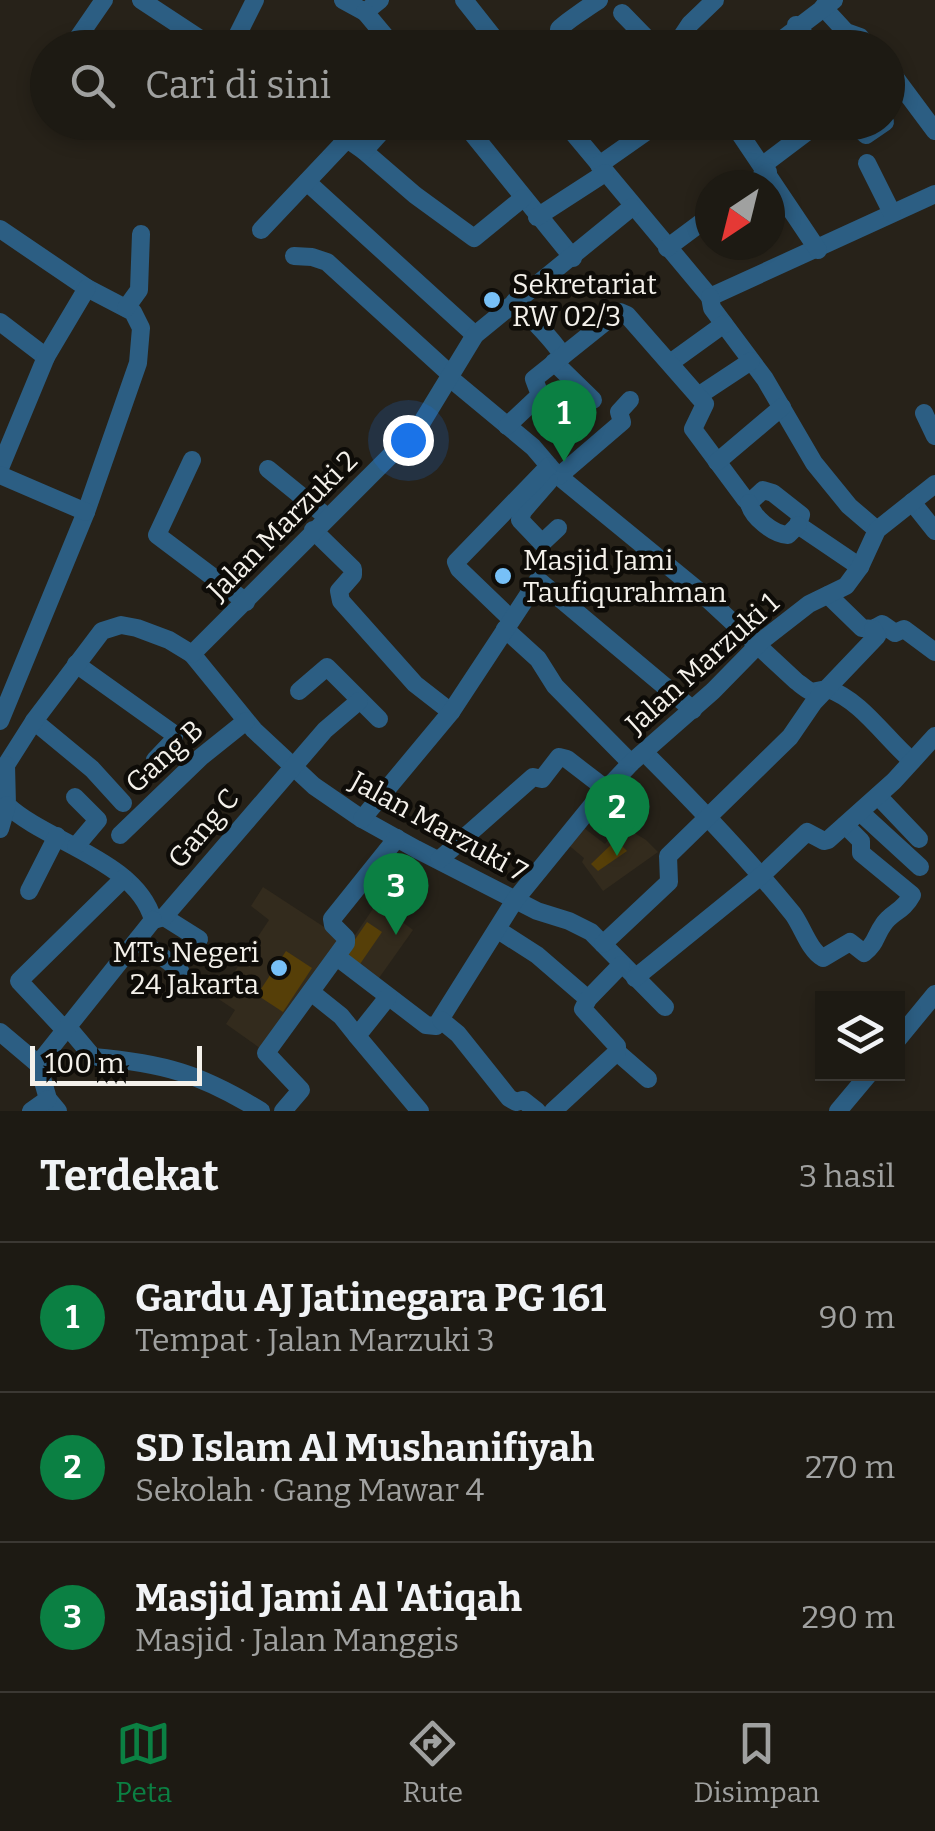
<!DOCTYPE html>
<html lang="id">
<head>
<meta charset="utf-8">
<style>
  body { margin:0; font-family:Bitter,serif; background:#2a2721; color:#f1f3f6 }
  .controls { position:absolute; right:30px; bottom:30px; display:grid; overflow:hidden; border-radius:0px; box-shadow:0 5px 15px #0003 }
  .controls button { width:90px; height:90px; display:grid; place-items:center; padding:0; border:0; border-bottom:2px solid #3b3833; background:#1d1a13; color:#f1f3f6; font:50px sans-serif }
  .compass { position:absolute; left:695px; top:170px; width:90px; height:90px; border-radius:50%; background:#1d1a13; box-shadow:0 5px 15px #0003; rotate:215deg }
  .scale { position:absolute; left:30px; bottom:25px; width:172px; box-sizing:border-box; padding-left:10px; border:5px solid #f4f1eb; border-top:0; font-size:28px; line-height:35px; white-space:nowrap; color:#f4f1eb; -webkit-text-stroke:8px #0e0c08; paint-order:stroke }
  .you { position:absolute; left:408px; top:440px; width:35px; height:35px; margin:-25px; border:8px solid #fff; border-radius:50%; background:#1a73e8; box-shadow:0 0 0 15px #1a73e833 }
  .badge { display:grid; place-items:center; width:65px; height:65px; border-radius:50%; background:#0b8043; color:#fff; font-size:32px; font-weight:700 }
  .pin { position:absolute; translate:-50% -82px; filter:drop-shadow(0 2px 5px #0008) }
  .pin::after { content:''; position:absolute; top:52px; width:35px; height:30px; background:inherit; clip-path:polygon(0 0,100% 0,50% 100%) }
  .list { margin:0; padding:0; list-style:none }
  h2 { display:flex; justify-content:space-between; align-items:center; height:130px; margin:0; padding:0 40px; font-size:42px }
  h2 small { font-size:32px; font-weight:400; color:#a0a1a0 }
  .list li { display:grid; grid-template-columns:65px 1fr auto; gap:30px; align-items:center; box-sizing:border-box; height:150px; padding:0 40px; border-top:2px solid #3b3833 }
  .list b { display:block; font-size:38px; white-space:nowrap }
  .list p { margin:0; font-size:32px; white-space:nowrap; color:#a0a1a0 }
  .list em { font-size:32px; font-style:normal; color:#a0a1a0 }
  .icon { flex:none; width:55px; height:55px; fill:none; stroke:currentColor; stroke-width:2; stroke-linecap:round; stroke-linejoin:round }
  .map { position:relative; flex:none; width:935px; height:1111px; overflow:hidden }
  .search { position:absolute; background:#1d1a13; box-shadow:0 5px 15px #0003; left:30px; right:30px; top:30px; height:110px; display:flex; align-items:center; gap:25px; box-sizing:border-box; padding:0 35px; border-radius:55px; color:#a0a1a0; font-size:38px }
  .sheet { height:580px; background:#1d1a13 }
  nav { display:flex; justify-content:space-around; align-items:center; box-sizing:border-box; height:140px; border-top:2px solid #3b3833; background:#1d1a13; font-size:28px; color:#a0a1a0 }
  nav a { display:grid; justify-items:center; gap:5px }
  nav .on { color:#0b8043 }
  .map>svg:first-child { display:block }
</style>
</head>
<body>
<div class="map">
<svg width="935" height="1111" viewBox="0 0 935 1111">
  <rect width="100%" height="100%" fill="#272219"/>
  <g fill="#332b1d">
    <path d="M620,824L646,840L658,852L603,891L582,862L584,858L566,843L580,825L605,844Z"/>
    <path d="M263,887L341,938L264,1051L226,1024L235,1010L217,998L269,920L251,906Z"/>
    <path d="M377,903L413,930L374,985L340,957Z"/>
  </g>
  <g fill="#563f08">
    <path d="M616,840L627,851L598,871L591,864Z"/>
    <path d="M367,922L382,932L360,964L345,954Z"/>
    <path d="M286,951L312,968L283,1012L257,995Z"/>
  </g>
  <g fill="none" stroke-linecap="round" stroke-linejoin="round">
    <g stroke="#2c5e83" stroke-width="18">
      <path d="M141,0L214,48"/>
      <path d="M343,0L365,12L380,0"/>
      <path d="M464,0L502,48"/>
      <path d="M823,7L846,32L860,37L869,48"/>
      <path d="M365,12L395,48"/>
      <path d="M622,13L656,48"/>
      <path d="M796,25L815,48"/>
      <path d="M75,42L104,0"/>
      <path d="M231,48L255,0"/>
      <path d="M561,48L559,29C563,24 591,5 599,0"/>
      <path d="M674,48L690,24L715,0"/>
      <path d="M771,48L834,0"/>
      <path d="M888,68L935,131"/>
      <path d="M323,122L347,139"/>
      <path d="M463,122L573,258"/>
      <path d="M564,122L710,297L935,194"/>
      <path d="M732,122L818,250"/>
      <path d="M852,122L866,135L885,122"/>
      <path d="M364,151L415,195L474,238L523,198"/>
      <path d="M867,163L892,213"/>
      <path d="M599,165L646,132L654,122"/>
      <path d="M763,165L820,122"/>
      <path d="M307,182L475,335"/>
      <path d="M751,185L768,172"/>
      <path d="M537,217L605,173"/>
      <path d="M0,229L87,288L133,312L141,328L138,363L86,512L0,721"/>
      <path d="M261,230L347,139L364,151L390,122"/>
      <path d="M667,248L710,216"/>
      <path d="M294,256L312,257L327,262L450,374"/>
      <path d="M710,297L712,308L765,379L814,463L849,506L877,530"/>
      <path d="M515,301C531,320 550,335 563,356"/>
      <path d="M126,308L139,290L141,234"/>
      <path d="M0,322L46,357"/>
      <path d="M554,362L593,400"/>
      <path d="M670,363L724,324"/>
      <path d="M450,378L533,447L556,474L700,592L796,681C814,695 808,692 828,689C861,700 886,739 912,761"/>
      <path d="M698,396L751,361"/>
      <path d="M924,413L935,436"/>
      <path d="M507,426L540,395L534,379L614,315L620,312L627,315L705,404L693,429L745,499L749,503L763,490L773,493L801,515L798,525L860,567"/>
      <path d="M192,460L157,535L246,602"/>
      <path d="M717,462L782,407"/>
      <path d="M0,468L46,357L87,288"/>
      <path d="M268,469L327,517"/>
      <path d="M0,475L86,512"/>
      <path d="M559,476L622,422L619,412L630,400"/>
      <path d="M549,481L523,511L520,520L542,543L558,528"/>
      <path d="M912,502L935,531"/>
      <path d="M749,503C752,517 773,534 788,535L798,525"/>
      <path d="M313,530L353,569V575L339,591L341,601L415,684L451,712"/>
      <path d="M828,595L862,628L873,629L882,624L895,633L904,629L935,652"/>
      <path d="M511,619L459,569L456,562L549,466"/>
      <path d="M505,629L538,659L555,686L631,763"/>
      <path d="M192,654L254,730L314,786L362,819L416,849L537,911L569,921L591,932L665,1007"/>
      <path d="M76,664L174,734V740L155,760"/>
      <path d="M299,691L327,667L379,719"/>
      <path d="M34,721L92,769L123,803"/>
      <path d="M645,753C697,805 747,857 793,914C803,928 809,950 823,958L850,942L864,953C876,944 875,936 883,925C891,912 903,912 912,895L861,853V841L845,825"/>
      <path d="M6,765L34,721L102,631L121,625L137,628L169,640L192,654L419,427L475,335L632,207"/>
      <path d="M6,765L7,805C46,842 137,861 153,920"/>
      <path d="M878,796L919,839"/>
      <path d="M75,797L98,820L76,846"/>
      <path d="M860,812L920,867"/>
      <path d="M362,819L451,712L538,580L693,710"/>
      <path d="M0,829L7,805"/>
      <path d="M120,835L201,757L246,721"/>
      <path d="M439,860L533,777L542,779L559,757L567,759L606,789"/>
      <path d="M29,891L57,836"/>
      <path d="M164,917L199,939"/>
      <path d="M153,920L164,917L325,730L359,701"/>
      <path d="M498,930L537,955L588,999"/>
      <path d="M138,939L180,970"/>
      <path d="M603,944L669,882L668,856L790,737L814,702L877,636L873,629"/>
      <path d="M337,957L426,1025L436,1026L515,900L598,798L631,763L713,691L764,639L809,604L846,586L860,567L877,530L935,484"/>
      <path d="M635,978L762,875L807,832L824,841L828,840L894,781L935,736"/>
      <path d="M311,992L341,1016L357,1036"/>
      <path d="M388,997L357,1036L420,1111"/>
      <path d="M441,1020L458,1034L509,1098L516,1102L523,1100L537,1111"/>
      <path d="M66,1025L93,1057C164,1063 201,1074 261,1111"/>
      <path d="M63,1028L19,981L124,878"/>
      <path d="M0,1032L38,1064L48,1099L58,1111"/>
      <path d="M898,1039L935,994"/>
      <path d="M617,1052L648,1079"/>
      <path d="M38,1064L153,920"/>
      <path d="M31,1111L48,1099"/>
      <path d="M283,1111L301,1090L266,1053L346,943V938L333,925L332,919L397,838"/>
      <path d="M553,1111L617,1052V1046L583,1009L588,999L621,965"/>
      <path d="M838,1111L869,1074"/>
    </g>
  </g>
  <g fill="#77c0f7" stroke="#0e0c08" stroke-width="4">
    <circle cx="492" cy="300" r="10"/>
    <circle cx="503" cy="576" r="10"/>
    <circle cx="279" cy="968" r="10"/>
  </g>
  <g text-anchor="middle" stroke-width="9" stroke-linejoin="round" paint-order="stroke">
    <g font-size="28" fill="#f4f1eb" stroke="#0e0c08" text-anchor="start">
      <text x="512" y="294">Sekretariat<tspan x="512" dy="32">RW 02/3</tspan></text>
      <text x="523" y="570">Masjid Jami<tspan x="523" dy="32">Taufiqurahman</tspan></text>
      <text x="259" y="962" text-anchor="end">MTs Negeri<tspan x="259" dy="32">24 Jakarta</tspan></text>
    </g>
    <g font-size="28" fill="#f4f1eb" stroke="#0e0c08">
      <text transform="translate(282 525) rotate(-45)" y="10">Jalan Marzuki 2</text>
      <text transform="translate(702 663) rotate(-42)" y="10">Jalan Marzuki 1</text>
      <text transform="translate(164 756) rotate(-42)" y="10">Gang B</text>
      <text transform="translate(439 826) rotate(29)" y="10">Jalan Marzuki 7</text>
      <text transform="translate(203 828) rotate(-50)" y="10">Gang C</text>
    </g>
  </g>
</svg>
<div class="controls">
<button><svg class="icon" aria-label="layers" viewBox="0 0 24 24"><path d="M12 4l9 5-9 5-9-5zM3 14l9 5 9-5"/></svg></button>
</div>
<svg class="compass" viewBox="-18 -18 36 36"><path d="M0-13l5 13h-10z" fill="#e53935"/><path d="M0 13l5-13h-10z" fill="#a0a1a0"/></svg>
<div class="scale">100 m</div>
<div class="you"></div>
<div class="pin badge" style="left:564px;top:462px">1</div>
<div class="pin badge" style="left:617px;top:856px">2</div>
<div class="pin badge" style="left:396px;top:935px">3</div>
<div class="search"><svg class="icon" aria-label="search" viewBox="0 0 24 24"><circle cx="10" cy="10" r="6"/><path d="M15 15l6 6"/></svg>Cari di sini</div>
</div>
<section class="sheet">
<h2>Terdekat<small>3 hasil</small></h2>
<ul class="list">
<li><span class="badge">1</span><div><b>Gardu AJ Jatinegara PG 161</b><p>Tempat · Jalan Marzuki 3</p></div><em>90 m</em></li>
<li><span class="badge">2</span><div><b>SD Islam Al Mushanifiyah</b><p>Sekolah · Gang Mawar 4</p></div><em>270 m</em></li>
<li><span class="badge">3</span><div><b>Masjid Jami Al 'Atiqah</b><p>Masjid · Jalan Manggis</p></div><em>290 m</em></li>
</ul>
</section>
<nav>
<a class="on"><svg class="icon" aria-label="map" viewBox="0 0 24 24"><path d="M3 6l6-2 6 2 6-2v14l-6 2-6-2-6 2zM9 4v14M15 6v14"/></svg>Peta</a>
<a><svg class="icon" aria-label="directions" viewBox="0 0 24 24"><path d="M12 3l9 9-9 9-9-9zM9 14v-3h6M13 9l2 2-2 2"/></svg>Rute</a>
<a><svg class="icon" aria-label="saved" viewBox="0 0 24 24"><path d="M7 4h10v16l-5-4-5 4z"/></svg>Disimpan</a>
</nav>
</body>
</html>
